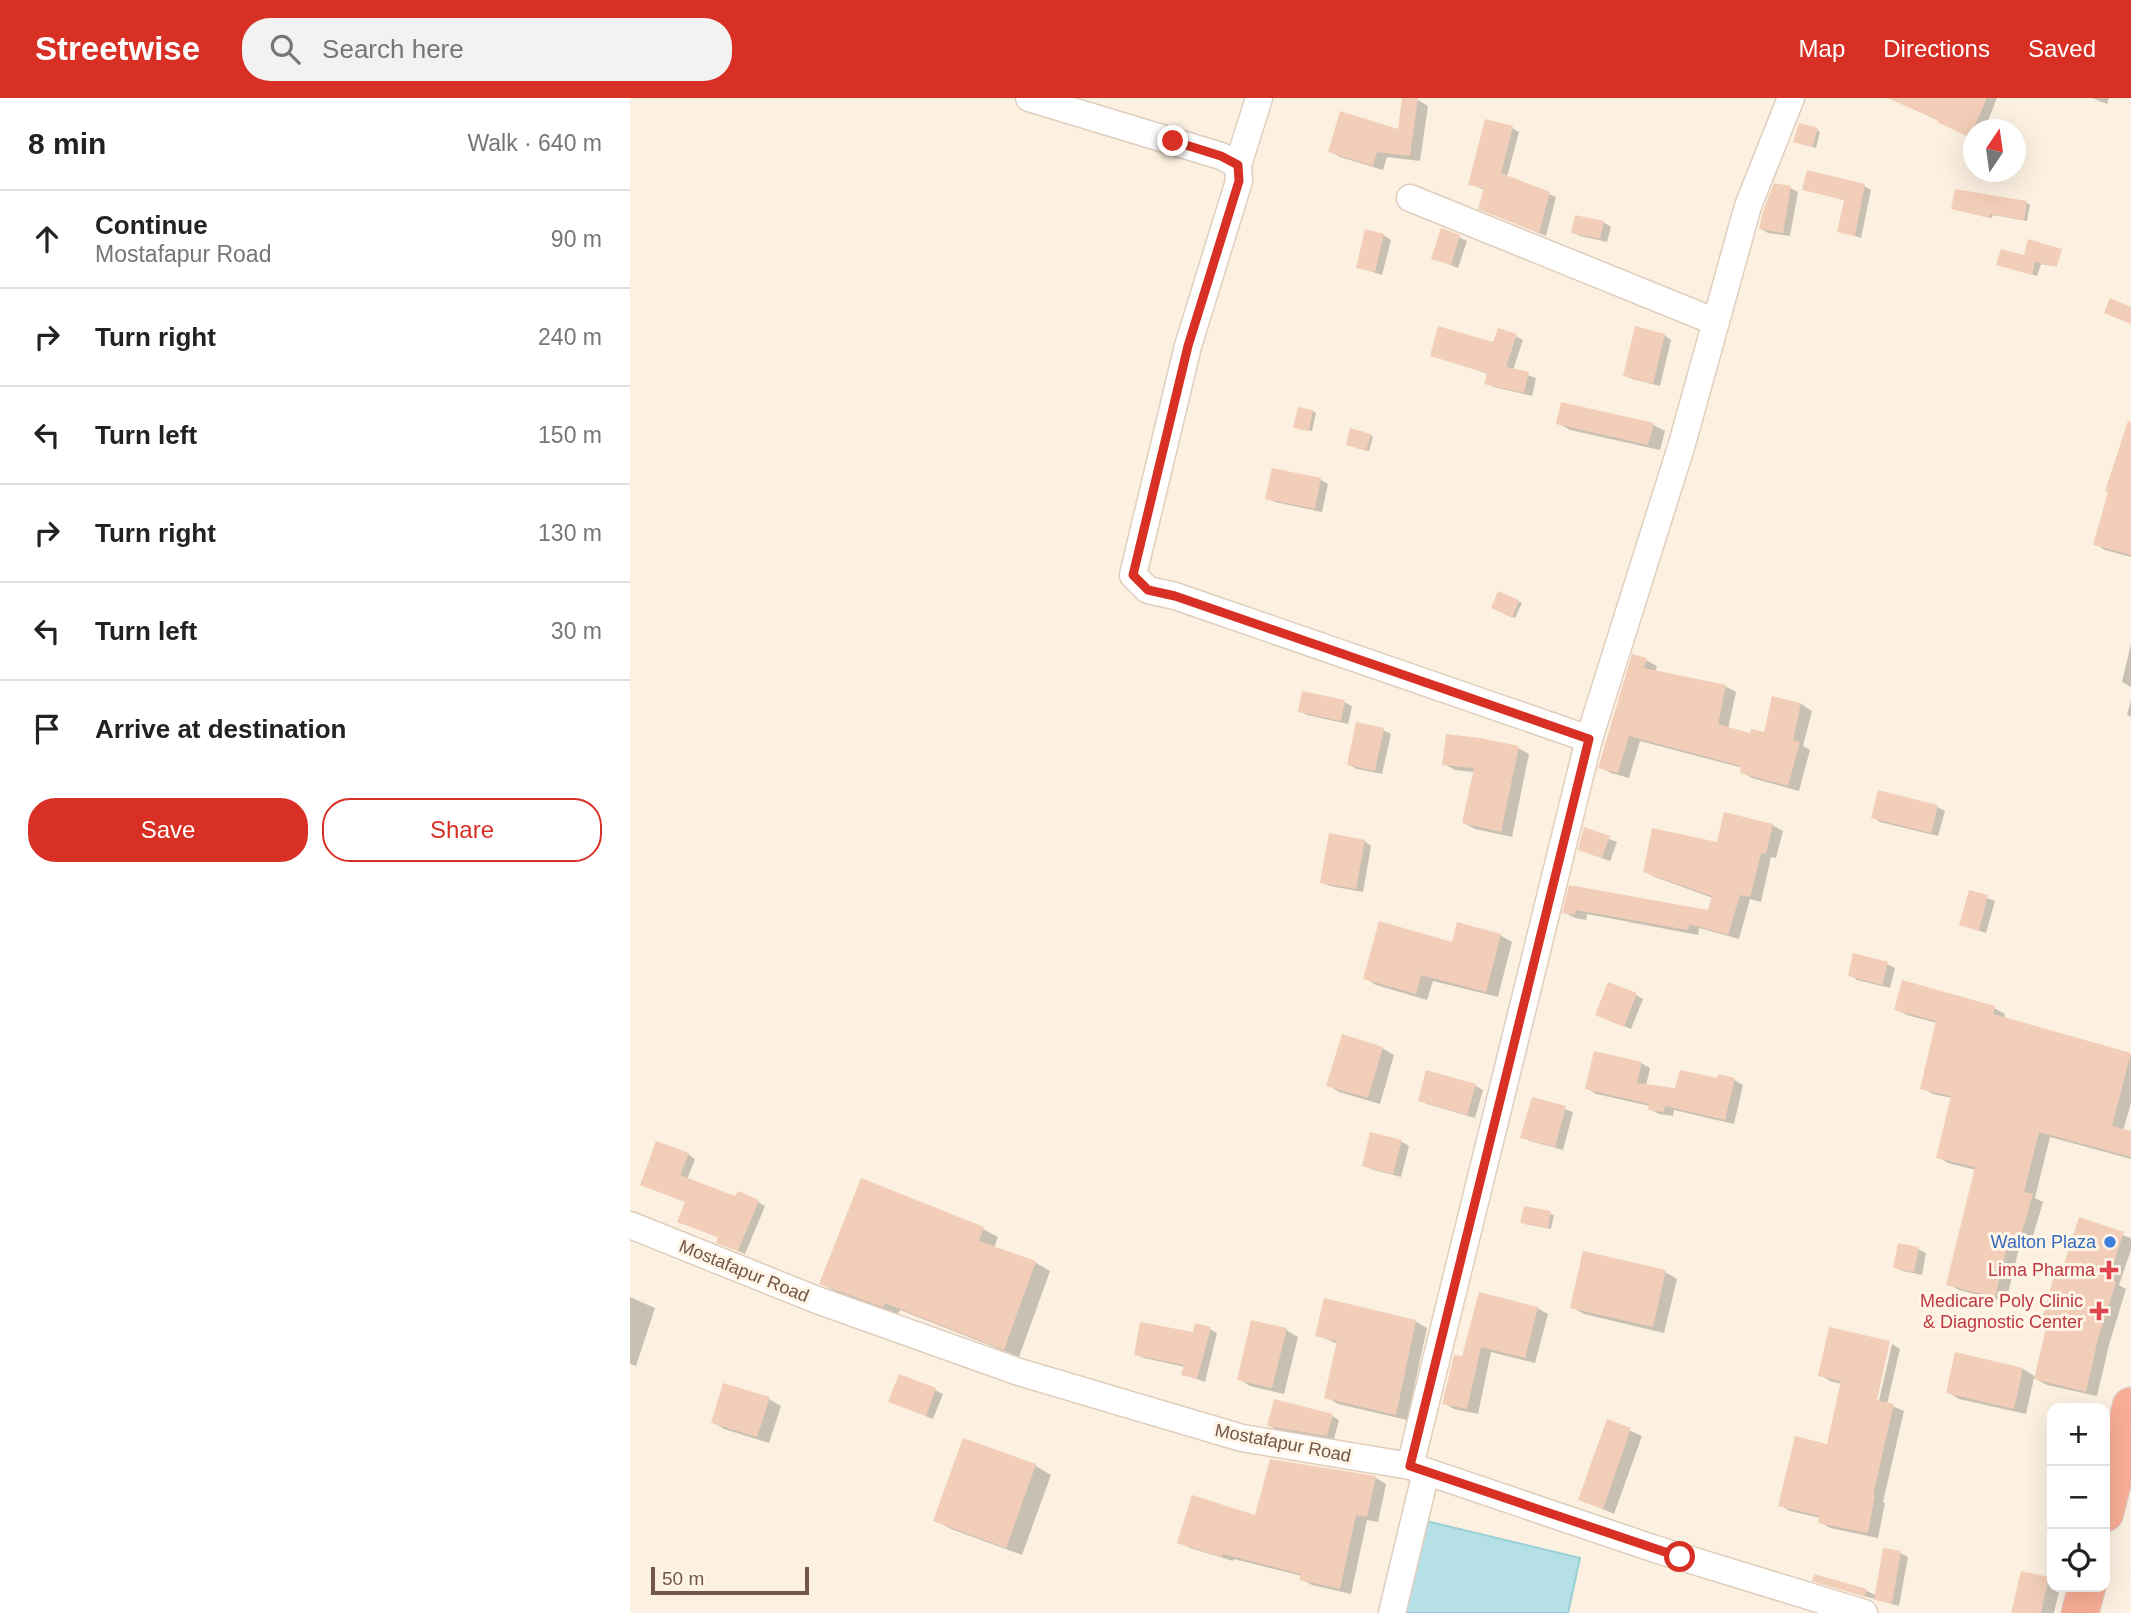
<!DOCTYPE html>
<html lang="en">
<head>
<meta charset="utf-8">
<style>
  body { margin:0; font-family:Arial,sans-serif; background:#f2f2f2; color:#222 }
  .controls { position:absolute; right:21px; bottom:21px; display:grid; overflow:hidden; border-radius:14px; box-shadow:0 7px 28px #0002 }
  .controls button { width:63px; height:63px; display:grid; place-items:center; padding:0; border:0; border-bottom:2px solid #e0e0e0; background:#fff; color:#222; font:35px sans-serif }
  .compass { position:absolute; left:1333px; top:21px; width:63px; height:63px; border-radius:50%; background:#fff; box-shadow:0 7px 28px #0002; rotate:13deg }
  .scale { position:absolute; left:21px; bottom:18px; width:158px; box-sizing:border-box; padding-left:7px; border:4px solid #745647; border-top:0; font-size:19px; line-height:24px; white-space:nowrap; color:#745647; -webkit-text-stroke:5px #fff5e7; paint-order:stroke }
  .stop { position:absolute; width:21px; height:21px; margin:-16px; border:5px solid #d93025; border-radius:50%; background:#fff }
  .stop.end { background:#d93025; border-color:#fff; box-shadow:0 2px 7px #0008 }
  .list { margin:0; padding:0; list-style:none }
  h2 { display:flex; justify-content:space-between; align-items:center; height:91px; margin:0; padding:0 28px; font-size:30px }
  h2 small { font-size:23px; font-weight:400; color:#767676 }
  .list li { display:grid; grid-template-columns:46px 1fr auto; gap:21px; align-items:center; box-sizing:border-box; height:98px; padding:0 28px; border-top:2px solid #e0e0e0 }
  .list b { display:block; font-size:26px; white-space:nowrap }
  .list p { margin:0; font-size:23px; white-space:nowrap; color:#767676 }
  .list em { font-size:23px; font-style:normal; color:#767676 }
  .actions { display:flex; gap:14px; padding:21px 28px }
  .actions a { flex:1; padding:16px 0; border:2px solid #d93025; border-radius:28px; text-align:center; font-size:24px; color:#d93025 }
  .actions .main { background:#d93025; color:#fff }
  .icon { flex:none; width:38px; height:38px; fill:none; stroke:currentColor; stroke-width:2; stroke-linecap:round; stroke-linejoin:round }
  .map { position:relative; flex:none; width:1501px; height:1515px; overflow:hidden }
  header { display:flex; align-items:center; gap:42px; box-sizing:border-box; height:98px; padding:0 35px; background:#d93025; color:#fff }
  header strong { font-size:33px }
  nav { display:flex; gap:38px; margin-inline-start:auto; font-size:24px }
  .search { width:490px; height:63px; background:#f2f2f2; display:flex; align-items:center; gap:18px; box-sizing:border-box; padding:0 24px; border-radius:28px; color:#767676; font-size:26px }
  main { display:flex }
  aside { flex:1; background:#fff }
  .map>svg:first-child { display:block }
</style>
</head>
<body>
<header>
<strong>Streetwise</strong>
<div class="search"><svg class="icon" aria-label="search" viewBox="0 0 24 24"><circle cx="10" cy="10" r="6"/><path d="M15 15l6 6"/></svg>Search here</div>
<nav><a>Map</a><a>Directions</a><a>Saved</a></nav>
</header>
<main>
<aside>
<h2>8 min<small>Walk · 640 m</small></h2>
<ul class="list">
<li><svg class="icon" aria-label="ahead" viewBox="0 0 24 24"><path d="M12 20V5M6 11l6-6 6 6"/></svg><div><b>Continue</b><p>Mostafapur Road</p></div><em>90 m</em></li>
<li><svg class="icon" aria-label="right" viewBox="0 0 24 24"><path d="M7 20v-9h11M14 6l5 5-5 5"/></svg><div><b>Turn right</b></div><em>240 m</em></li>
<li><svg class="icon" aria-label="left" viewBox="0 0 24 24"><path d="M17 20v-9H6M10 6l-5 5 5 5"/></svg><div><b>Turn left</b></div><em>150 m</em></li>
<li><svg class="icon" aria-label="right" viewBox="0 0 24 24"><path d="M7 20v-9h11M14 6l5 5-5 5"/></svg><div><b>Turn right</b></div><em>130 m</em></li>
<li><svg class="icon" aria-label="left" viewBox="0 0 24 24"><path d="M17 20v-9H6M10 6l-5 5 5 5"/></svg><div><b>Turn left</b></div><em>30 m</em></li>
<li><svg class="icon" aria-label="arrive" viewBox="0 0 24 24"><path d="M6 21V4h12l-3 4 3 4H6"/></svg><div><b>Arrive at destination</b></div></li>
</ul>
<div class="actions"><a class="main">Save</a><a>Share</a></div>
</aside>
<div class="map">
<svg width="1501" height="1515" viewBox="0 0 1501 1515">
  <rect width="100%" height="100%" fill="#fcf1e1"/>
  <path fill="#b5e0e6" stroke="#9bcfd8" stroke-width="2" d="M792,1422L950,1460L938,1515H770Z"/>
  <g fill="#0003">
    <path d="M774,0L788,2L798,8L790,63L757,59L753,72L710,59L700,53L769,33Z"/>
    <path d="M1261,0H1367L1357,25L1368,31L1344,32V40Z"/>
    <path d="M1462,0H1479L1477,6Z"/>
    <path d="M882,30L889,34L877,79L926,99L916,138L857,114L855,92L840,86Z"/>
    <path d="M1187,32L1190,34L1186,50L1168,45Z"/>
    <path d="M1234,88L1241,92L1231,140L1209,133L1216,103L1174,91Z"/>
    <path d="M1160,90L1168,94L1160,138L1138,135L1131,131Z"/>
    <path d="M1326,93L1397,105L1400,107L1397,123L1363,117L1362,120L1326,112Z"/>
    <path d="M973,124L981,129L977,144L950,138L943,134Z"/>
    <path d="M753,137L761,142L752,177L728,169Z"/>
    <path d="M829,139L837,143L828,170L803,160Z"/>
    <path d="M1427,153L1422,168L1411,166L1407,178L1368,166Z"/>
    <path d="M1034,237L1041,242L1030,288L1002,281L995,277Z"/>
    <path d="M886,238L893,242L883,272L906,280L902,298L864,289L856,285L858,276L802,257L864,246Z"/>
    <path d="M683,313L686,315L682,333L668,331Z"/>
    <path d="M928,325L1023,327L1035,333L1030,352L940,332Z"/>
    <path d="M1497,331L1501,333V459L1475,452L1465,446Z"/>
    <path d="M740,337L743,339L739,353L721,348Z"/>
    <path d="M644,372L691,382L698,386L692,414L645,404L637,400Z"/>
    <path d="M869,495L892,505L885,520L863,510Z"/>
    <path d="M1501,546V589L1492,584Z"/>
    <path d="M1016,562L1027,568L1025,574L1095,588L1106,594L1098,631L1122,637L1135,636L1144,600L1171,606L1182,613L1173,648L1180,652L1169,693L1122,680L1112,674L1113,670L1010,643L999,680L981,675L970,669Z"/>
    <path d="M1501,602V619L1497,617Z"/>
    <path d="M714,604L722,608L718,626L677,617L670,613Z"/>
    <path d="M753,632L761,636L752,676L727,671L719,667Z"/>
    <path d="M888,650L899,656L882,739L845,731L834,725L844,674L825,672L814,666Z"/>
    <path d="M1307,709L1315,713L1308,738L1250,724L1243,719Z"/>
    <path d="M1142,727L1153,733L1146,760L1141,759L1131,804L1120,801L1109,841L1069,830L1068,837L957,816L956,822L945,820L934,814L941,789L1080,814L1083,800L1025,779L1015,773Z"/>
    <path d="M955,731L987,744L980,763L957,755Z"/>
    <path d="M734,743L741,748L733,794L700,788L692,784Z"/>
    <path d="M1340,794L1365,803L1356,835L1331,827Z"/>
    <path d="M870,837L882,844L868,899L803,883L797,902L746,887L735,880L823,846Z"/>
    <path d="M1257,866L1265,870L1260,890L1227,882L1220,877Z"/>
    <path d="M1006,897L1013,901L1001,931L975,920Z"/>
    <path d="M1364,910L1375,916L1374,921L1501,957V1005L1493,1033L1501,1035V1061L1420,1039L1405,1100L1413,1104L1400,1148L1390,1146L1376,1204L1329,1192L1318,1186L1346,1072L1318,1065L1308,1059L1322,1000L1303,996L1292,990L1307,925L1277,917L1266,911Z"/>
    <path d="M752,950L764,957L750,1006L709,994L698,987Z"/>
    <path d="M1011,965L1020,970L1016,988L1047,992L1088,982H1104L1113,987L1104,1026L1044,1012L1043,1018L1029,1016L1020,1011V1008L966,996L957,990Z"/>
    <path d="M798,974L846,988L853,992L845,1020L797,1006L790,1002Z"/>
    <path d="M903,1001L943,1014L933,1052L900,1043L892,1039Z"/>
    <path d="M741,1036L772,1044L779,1048L771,1079L741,1071L734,1067Z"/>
    <path d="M58,1056L65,1061L57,1082L106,1101L128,1104L135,1108L115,1156L96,1148L90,1140L57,1127V1104L19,1090Z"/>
    <path d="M895,1110L924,1117L921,1131L895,1126Z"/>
    <path d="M1451,1122L1501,1140V1152L1489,1187L1496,1191L1479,1247L1467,1298L1417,1287L1404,1280L1396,1316L1329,1301L1318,1294L1326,1256L1393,1271L1406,1279L1434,1171Z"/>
    <path d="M353,1131L368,1139L364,1150L406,1165L420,1173L389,1259L270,1212L268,1216L206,1194L191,1185Z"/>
    <path d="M1288,1151L1296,1155L1292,1177L1273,1173L1265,1169Z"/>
    <path d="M1035,1174L1047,1181L1034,1235L954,1216L942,1209Z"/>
    <path d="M0,1199L25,1210L6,1268L0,1266Z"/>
    <path d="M907,1210L918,1216L905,1265L861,1254L848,1316L824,1311L814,1305L834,1261Z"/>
    <path d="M785,1223L797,1230L777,1322L708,1306L696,1299L708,1246L687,1237Z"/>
    <path d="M580,1231L587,1235L575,1284L553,1276L555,1269L514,1260L506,1256Z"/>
    <path d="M1200,1231L1260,1245H1258L1243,1310L1247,1311L1262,1246L1270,1251L1257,1306L1274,1313L1253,1404L1255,1405L1248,1440L1200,1430L1190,1424V1420L1160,1413L1150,1407L1198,1348L1212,1286L1200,1283L1190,1277Z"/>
    <path d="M656,1232L668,1239L654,1296L620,1288L609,1281Z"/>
    <path d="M305,1292L313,1296L303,1321L261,1304Z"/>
    <path d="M139,1301L151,1308L139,1345L94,1331L83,1324Z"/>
    <path d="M702,1318L709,1322L704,1341L646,1332L639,1327Z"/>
    <path d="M978,1323L1012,1338L984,1416L950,1401Z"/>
    <path d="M334,1342L406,1368L421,1377L392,1457L321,1431L305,1422Z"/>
    <path d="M641,1363L746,1380L756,1386L748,1424L737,1422L721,1496L682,1487L671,1481L672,1478L604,1461L603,1463L560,1450L549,1444L626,1419Z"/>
    <path d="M1270,1455L1278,1459L1269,1508L1192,1486L1184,1482L1185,1478L1237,1493L1247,1498Z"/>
    <path d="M1392,1475L1419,1481L1422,1483V1489H1430L1424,1515H1383Z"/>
  </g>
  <g fill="#f2ceb8">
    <path d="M772,0H788L780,58L747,54L743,68L698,54L710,13L768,31Z"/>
    <path d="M1257,0H1357L1343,32V41L1307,24L1308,22Z"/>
    <path d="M855,21L883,28L871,75L920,94L909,135L848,111L854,90L838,87Z"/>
    <path d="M1169,25L1188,30L1182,49L1163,44Z"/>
    <path d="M1177,72L1235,86L1225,138L1207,134L1214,102L1172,92Z"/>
    <path d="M1144,85L1161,88L1153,135L1129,131L1133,113Z"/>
    <path d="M1325,91L1397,103L1394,122L1360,116L1359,120L1321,111Z"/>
    <path d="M945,117L974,123L970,141L941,135Z"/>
    <path d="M811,130L830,137L821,167L801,161Z"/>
    <path d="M735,131L754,136L745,174L726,170Z"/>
    <path d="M1398,141L1432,151L1427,169L1405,164L1402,177L1366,167L1371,151L1394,157Z"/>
    <path d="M1480,200L1501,209V226L1474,215Z"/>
    <path d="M808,228L863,244L868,230L887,236L876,269L899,274L894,295L854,286L857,275L800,258Z"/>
    <path d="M1005,228L1035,236L1023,286L993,278Z"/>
    <path d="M931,304L1024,325L1018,347L926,326Z"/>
    <path d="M668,309L683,312L679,333L663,330Z"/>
    <path d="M1498,323L1501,324V457L1463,447L1478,394L1475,393Z"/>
    <path d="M720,330L741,336L736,353L716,347Z"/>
    <path d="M642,370L691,380L685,411L635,401Z"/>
    <path d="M868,493L889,502L882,520L861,510Z"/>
    <path d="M1002,556L1017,560L1014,570L1096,587L1088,626L1120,635L1121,631L1134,634L1142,598L1171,605L1163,642L1170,644L1158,688L1110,675L1111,668L999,638L988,675L968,670Z"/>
    <path d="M672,593L715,602L711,623L668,614Z"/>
    <path d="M726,624L754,630L745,673L717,667Z"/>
    <path d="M816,636L850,640L889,648L871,734L832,725L844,670L812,667Z"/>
    <path d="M1248,692L1308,707L1301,735L1241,720Z"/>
    <path d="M1094,714L1143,726L1136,756L1131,755L1120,799L1110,797L1098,837L1059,826L1058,832L946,812L945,817L932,815L939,787L1078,812L1082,798L1013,774L1022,730L1087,744Z"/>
    <path d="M954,729L980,738L972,760L948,752Z"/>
    <path d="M699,735L735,742L726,791L690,785Z"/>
    <path d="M1339,792L1358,797L1349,833L1329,827Z"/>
    <path d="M749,823L822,844L827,824L871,836L856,894L791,877L786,896L733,881Z"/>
    <path d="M1223,855L1258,864L1252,887L1218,878Z"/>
    <path d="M1272,882L1365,908L1363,916L1501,955L1482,1028L1501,1033V1059L1409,1034L1394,1094L1403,1096L1389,1144L1379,1141L1365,1199L1316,1187L1345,1069L1306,1060L1321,998L1290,991L1306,923L1264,912Z"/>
    <path d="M978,884L1007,895L994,929L965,917Z"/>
    <path d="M712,936L753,949L738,1000L696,988Z"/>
    <path d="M964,953L1012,964L1007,985L1045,990L1050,972L1087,980L1088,976L1105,980L1095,1022L1035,1008L1034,1014L1018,1012L1019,1006L955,991Z"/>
    <path d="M796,972L846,986L837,1017L788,1003Z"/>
    <path d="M902,999L936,1008L925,1049L890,1040Z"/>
    <path d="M740,1034L772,1042L763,1076L732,1068Z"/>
    <path d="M26,1043L59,1055L50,1077L105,1098L108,1093L129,1102L108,1153L86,1145L88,1139L47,1124L55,1104L10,1087Z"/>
    <path d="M231,1080L354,1129L349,1143L406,1163L374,1252L255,1205L253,1209L189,1186Z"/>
    <path d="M894,1108L921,1113L918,1130L890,1125Z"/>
    <path d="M1449,1119L1494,1134L1478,1181L1486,1184L1468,1241L1456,1294L1404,1281L1417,1226L1411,1224L1427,1167L1433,1169Z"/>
    <path d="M1268,1145L1289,1149L1284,1174L1263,1170Z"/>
    <path d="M953,1153L1036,1172L1023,1229L940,1210Z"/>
    <path d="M849,1194L908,1209L895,1260L851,1249L837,1311L812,1306L824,1257L832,1258Z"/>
    <path d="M694,1200L786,1222L766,1317L694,1300L707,1243L685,1238Z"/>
    <path d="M621,1222L657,1230L642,1290L607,1282Z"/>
    <path d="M510,1224L563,1234L565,1225L581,1229L567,1281L551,1277L554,1267L504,1257Z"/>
    <path d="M1199,1229L1260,1243L1247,1302L1264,1306L1243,1397H1245L1238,1435L1188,1425L1189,1418L1148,1408L1165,1338L1197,1346L1211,1283L1188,1278Z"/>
    <path d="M1325,1254L1393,1270L1384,1311L1316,1295Z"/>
    <path d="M269,1276L306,1290L296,1318L258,1304Z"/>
    <path d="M93,1285L140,1299L127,1339L81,1325Z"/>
    <path d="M644,1301L703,1316L697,1338L637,1328Z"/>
    <path d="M977,1321L1001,1330L973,1411L948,1402Z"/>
    <path d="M333,1340L406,1366L376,1450L303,1423Z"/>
    <path d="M640,1361L746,1378L737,1419L726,1417L710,1491L669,1482L671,1476L593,1456L592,1459L547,1445L562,1397L625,1417Z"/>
    <path d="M1253,1450L1271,1453L1262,1505L1244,1502Z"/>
    <path d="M1391,1473L1419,1479L1411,1515H1381Z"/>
    <path d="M1184,1476L1237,1491L1235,1499L1182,1483Z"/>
  </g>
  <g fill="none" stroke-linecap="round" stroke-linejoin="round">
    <defs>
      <g id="minor">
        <path d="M399,0L591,58L608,67L609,83L558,248L503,477L518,492L545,498L959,641"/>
        <path d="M608,67L629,0"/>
        <path d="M780,100L1086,224"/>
        <path d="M0,1127L187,1202L389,1274L612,1340L780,1368L1025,1451L1234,1515"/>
        <path d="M780,1368L959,641L1052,346L1118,108L1161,0"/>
        <path d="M762,1515L796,1374"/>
      </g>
      <g id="highway">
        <path d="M1475,1415L1501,1308"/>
        <path d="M1450,1515L1457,1489"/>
      </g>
    </defs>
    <use href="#minor" stroke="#e1cdbc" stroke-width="29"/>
    <use href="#highway" stroke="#dbd3cf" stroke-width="39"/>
    <use href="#minor" stroke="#fff" stroke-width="26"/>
    <use href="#highway" stroke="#f8ae96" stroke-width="37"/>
  </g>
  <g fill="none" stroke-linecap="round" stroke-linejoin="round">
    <path stroke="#d93025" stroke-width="9" d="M543,43L591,58L608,67L609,83L558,248L503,477L518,492L545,498L959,641L780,1368L1050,1459"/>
  </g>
  <circle fill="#3f7fe0" stroke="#fff5e7" stroke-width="2.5" cx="1480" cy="1144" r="7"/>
  <g fill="#e0444e" stroke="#fff5e7" stroke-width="2.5">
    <path d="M1475.5 1161.5h7v7h7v7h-7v7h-7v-7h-7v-7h7z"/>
    <path d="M1465.5 1202.5h7v7h7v7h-7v7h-7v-7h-7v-7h7z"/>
  </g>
  <g text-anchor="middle" stroke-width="6" stroke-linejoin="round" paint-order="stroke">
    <g font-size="18" fill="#366cbe" stroke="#fff5e7" text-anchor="end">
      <text x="1466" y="1150">Walton Plaza</text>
    </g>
    <g font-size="18" fill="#be3a42" stroke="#fff5e7" text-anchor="end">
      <text x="1465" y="1178">Lima Pharma</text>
      <text x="1453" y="1209">Medicare Poly Clinic<tspan x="1453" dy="21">&amp; Diagnostic Center</tspan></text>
    </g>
    <g font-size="18" fill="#745647" stroke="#fff5e7">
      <text transform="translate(114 1173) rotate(22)" y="6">Mostafapur Road</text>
      <text transform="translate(653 1345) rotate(11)" y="6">Mostafapur Road</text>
    </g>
  </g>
</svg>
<div class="controls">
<button>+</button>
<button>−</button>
<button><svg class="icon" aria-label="locate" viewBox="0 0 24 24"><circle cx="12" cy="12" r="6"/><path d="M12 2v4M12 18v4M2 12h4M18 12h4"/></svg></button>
</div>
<svg class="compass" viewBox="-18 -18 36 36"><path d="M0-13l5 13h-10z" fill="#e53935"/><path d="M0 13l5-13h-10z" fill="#767676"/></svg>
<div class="scale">50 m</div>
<div class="stop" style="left:1050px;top:1459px"></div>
<div class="stop end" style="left:543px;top:43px"></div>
</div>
</main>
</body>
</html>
